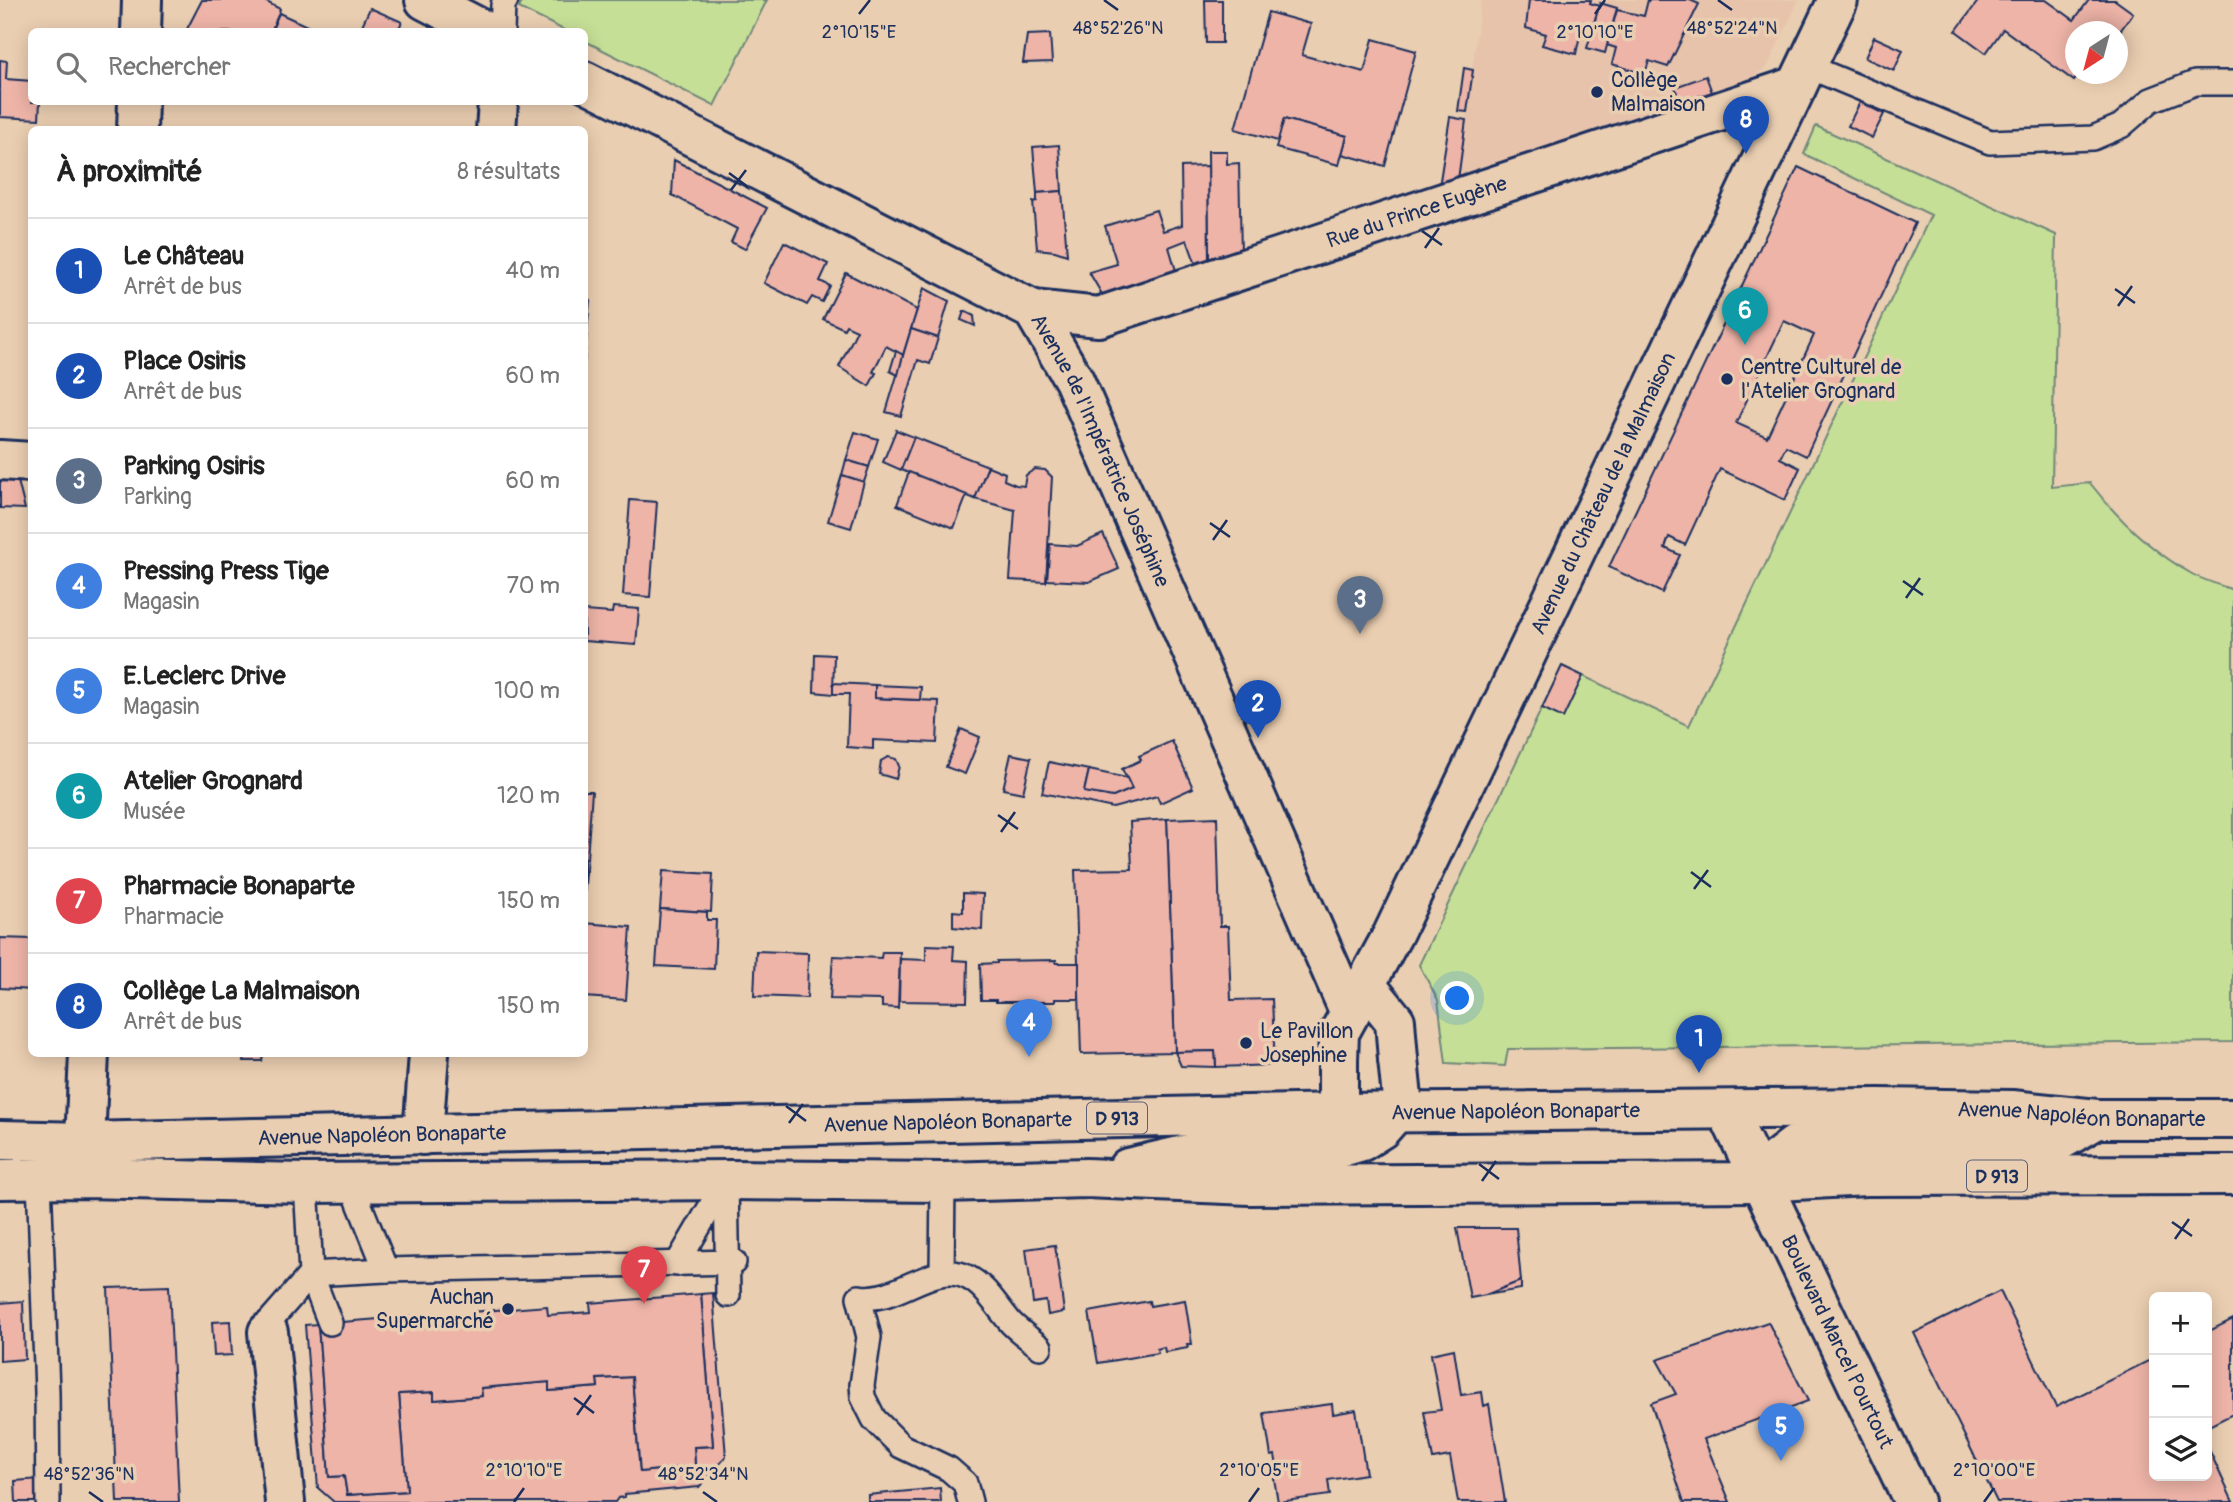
<!DOCTYPE html>
<html lang="fr">
<head>
<meta charset="utf-8">
<style>
  body { margin:0; font-family:Pangolin,sans-serif; background:#f6f6f6; color:#222 }
  .controls { position:absolute; right:21px; bottom:21px; display:grid; overflow:hidden; border-radius:10px; box-shadow:0 4px 18px #0003 }
  .controls button { width:63px; height:63px; display:grid; place-items:center; padding:0; border:0; border-bottom:2px solid #e0e0e0; background:#fff; color:#222; font:35px sans-serif }
  .compass { position:absolute; left:2065px; top:21px; width:63px; height:63px; border-radius:50%; background:#fff; box-shadow:0 4px 18px #0003; rotate:216deg }
  .you { position:absolute; left:1458px; top:999px; width:24px; height:24px; margin:-18px; border:5px solid #fff; border-radius:50%; background:#1a73e8; box-shadow:0 0 0 10px #1a73e833 }
  .badge { display:grid; place-items:center; width:46px; height:46px; border-radius:50%; background:#7c3aed; color:#fff; font-size:23px; font-weight:700 }
  .pin { position:absolute; translate:-50% -58px; filter:drop-shadow(0 2px 4px #0008) }
  .pin::after { content:''; position:absolute; top:37px; width:24px; height:21px; background:inherit; clip-path:polygon(0 0,100% 0,50% 100%) }
  .list { margin:0; padding:0; list-style:none }
  h2 { display:flex; justify-content:space-between; align-items:center; height:91px; margin:0; padding:0 28px; font-size:30px }
  h2 small { font-size:23px; font-weight:400; color:#767676 }
  .list li { display:grid; grid-template-columns:46px 1fr auto; gap:21px; align-items:center; box-sizing:border-box; height:105px; padding:0 28px; border-top:2px solid #e0e0e0 }
  .list b { display:block; font-size:26px; white-space:nowrap }
  .list p { margin:0; font-size:23px; white-space:nowrap; color:#767676 }
  .list em { font-size:23px; font-style:normal; color:#767676 }
  .icon { flex:none; width:38px; height:38px; fill:none; stroke:currentColor; stroke-width:2; stroke-linecap:round; stroke-linejoin:round }
  .map { position:relative; flex:none; width:2233px; height:1502px; overflow:hidden }
  .search { position:absolute; background:#fff; box-shadow:0 4px 18px #0003; left:28px; top:28px; width:560px; height:77px; display:flex; align-items:center; gap:18px; box-sizing:border-box; padding:0 24px; border-radius:10px; color:#767676; font-size:26px }
  .panel { position:absolute; background:#fff; box-shadow:0 4px 18px #0003; left:28px; top:126px; width:560px; height:931px; border-radius:10px }
  .map>svg:first-child { display:block }
</style>
</head>
<body>
<div class="map">
<svg width="2233" height="1502" viewBox="0 0 2233 1502">
  <rect width="100%" height="100%" fill="#eaceb1"/>
  <filter id="ink" filterUnits="userSpaceOnUse"><feTurbulence type="fractalNoise" baseFrequency=".0143" numOctaves="2"/><feDisplacementMap in="SourceGraphic" scale="14" xChannelSelector="R" yChannelSelector="G"/><feConvolveMatrix kernelMatrix="1 2 1 2 8 2 1 2 1" color-interpolation-filters="sRGB"/></filter>
  <g filter="url(#ink)">
    <path fill="#e7c3ac" d="M1481,0H1799L1767,67L1738,89L1458,180Z"/>
    <g fill="#c6df96" stroke="#70877a" stroke-width="2">
      <path d="M523,0H767L714,106L585,41L584,32L566,31L519,8Z"/>
      <path d="M1816,126L2056,235L2052,487L2090,483C2118,519 2151,551 2192,574C2205,581 2220,585 2233,590V1042L1508,1049L1505,1066L1446,1063L1438,1000L1419,965L1562,666L1689,726L1931,215L1804,154Z"/>
    </g>
    <g fill="#eeb4a8" stroke="#1b2f5e" stroke-width="2" fill-rule="evenodd">
      <path d="M202,0H263L280,9L279,13L271,32H191L187,29Z"/>
      <path d="M1205,0H1222V43H1206Z"/>
      <path d="M1529,0H1591L1590,3L1599,6L1589,39L1580,35L1576,54L1542,45L1546,34L1526,28Z"/>
      <path d="M1648,0H1690L1699,4L1668,67L1649,61L1645,74L1612,64L1616,48L1607,45L1617,10L1644,16Z"/>
      <path d="M1979,0H2046L2074,20L2089,0H2115L2133,13L2118,34V32H2076V74H2079L2074,81L2003,29L1986,53L1956,31Z"/>
      <path d="M1600,3L1617,8L1605,53L1587,48Z"/>
      <path d="M370,8L402,22L397,32H359Z"/>
      <path d="M1268,12L1311,24L1302,55L1364,72L1373,39L1416,51L1385,166L1342,154L1347,136L1284,119L1278,141L1235,129Z"/>
      <path d="M279,13L320,32H271Z"/>
      <path d="M1050,34L1052,62L1023,63L1027,35Z"/>
      <path d="M1874,37L1903,50L1894,71L1865,58Z"/>
      <path d="M0,60L7,61L6,79L32,81V102H40L39,119L0,117Z"/>
      <path d="M1464,68L1473,70L1467,112L1458,111Z"/>
      <path d="M1706,76L1713,95L1681,106L1675,87Z"/>
      <path d="M1860,102L1884,114L1872,138L1848,126Z"/>
      <path d="M1450,117L1466,120L1458,180L1439,187Z"/>
      <path d="M1284,119L1347,136L1339,165L1276,148Z"/>
      <path d="M1059,145L1062,191L1037,193L1033,147Z"/>
      <path d="M1208,151H1227V164L1239,163L1241,253L1209,263Z"/>
      <path d="M674,160L767,208L745,249L731,242L737,229L672,195Z"/>
      <path d="M1208,166L1209,263L1197,267L1187,240L1169,247L1177,274L1103,296L1089,272L1117,264L1105,226L1156,210L1163,231L1182,225L1181,167Z"/>
      <path d="M1798,167L1915,223L1806,456L1786,446L1780,458L1800,468L1785,500L1720,469L1685,545L1669,537L1665,548L1680,555L1662,593L1609,567ZM1784,321L1814,335L1767,437L1736,423Z"/>
      <path d="M1062,191L1067,255L1055,251L1037,249L1033,202L1037,201V193Z"/>
      <path d="M784,242L828,264L820,281L830,286L822,302L812,297L807,305L764,283Z"/>
      <path d="M846,273L917,310L903,355L886,346L873,372L876,373L869,386L839,367L857,330L846,325L844,329L823,319Z"/>
      <path d="M924,288L949,301L938,338L911,329Z"/>
      <path d="M584,299L590,300L584,364Z"/>
      <path d="M964,311L974,316L975,326L961,320Z"/>
      <path d="M911,329L938,338L930,364L918,360L901,416L886,412Z"/>
      <path d="M896,351L903,355L898,375L890,371Z"/>
      <path d="M896,430L914,437L901,470L883,462Z"/>
      <path d="M855,432L878,439L869,467L846,460Z"/>
      <path d="M914,437L988,466L975,499L901,470Z"/>
      <path d="M846,460L869,467L864,482L842,475Z"/>
      <path d="M988,466L1005,473L1004,480L1016,485L1024,486L1026,475L1035,469L1045,470L1052,477L1046,582L1010,580L1015,510L975,499Z"/>
      <path d="M909,472L967,495L954,528L897,505Z"/>
      <path d="M842,475L864,482L851,528L828,521Z"/>
      <path d="M0,480L18,481L25,509L0,508Z"/>
      <path d="M630,500L657,502L650,597L623,595Z"/>
      <path d="M1103,534L1119,569L1089,582L1047,580L1050,544L1077,546Z"/>
      <path d="M613,607L639,609L636,645L584,641V611L612,613Z"/>
      <path d="M815,654L834,655L833,694L814,692Z"/>
      <path d="M1562,666L1583,676L1563,718L1542,708Z"/>
      <path d="M833,683L875,685V698L939,701L937,743L873,740V749L847,747L849,694H833Z"/>
      <path d="M875,685L921,687L920,700L875,698Z"/>
      <path d="M961,729L980,737L965,774L946,767Z"/>
      <path d="M1172,741L1193,788L1160,803L1157,796L1113,808L1042,793L1049,762L1089,770L1084,792L1113,797L1132,789L1122,769L1141,760L1139,756Z"/>
      <path d="M1011,754L1031,758L1023,793L1003,789Z"/>
      <path d="M888,757L896,759L899,766L896,779L879,774L881,761Z"/>
      <path d="M1089,770L1127,778L1132,789L1113,797L1084,792Z"/>
      <path d="M584,791H592L584,899Z"/>
      <path d="M1217,817L1220,926H1228L1231,1000L1272,999L1275,1065L1216,1067L1215,1051L1175,1052L1167,819Z"/>
      <path d="M1167,819L1175,1052L1081,1054L1075,870L1132,869L1130,822Z"/>
      <path d="M663,871L713,874L711,912L660,909Z"/>
      <path d="M963,893L983,894L982,930L953,927V911L963,912Z"/>
      <path d="M660,909L707,912V920H716L714,969L656,966Z"/>
      <path d="M584,923L631,927L626,1000L584,997Z"/>
      <path d="M0,938L32,939V990L0,988Z"/>
      <path d="M926,945L954,946L953,960L968,961L967,1002L899,1001L900,959L926,960Z"/>
      <path d="M756,951L808,953L807,998L754,996Z"/>
      <path d="M882,952H900L898,1008L882,1007V1000L830,999L833,956L881,958Z"/>
      <path d="M1056,960V963H1079V999H1055V1002H996V1000H981L980,964L997,963V961Z"/>
      <path d="M1215,1051L1216,1067L1181,1066L1175,1052Z"/>
      <path d="M245,1054H263L262,1061H244Z"/>
      <path d="M1457,1228H1516L1521,1281L1486,1295L1470,1298Z"/>
      <path d="M1055,1245L1064,1312L1048,1315L1046,1301L1033,1303L1026,1249Z"/>
      <path d="M1521,1281V1289L1486,1295L1513,1284Z"/>
      <path d="M169,1286L179,1502H117L108,1288Z"/>
      <path d="M2000,1291L2056,1407L2154,1358V1476H2207V1445L2233,1502H1997L1914,1333Z"/>
      <path d="M713,1293L726,1457L699,1487L625,1494V1497L618,1498L615,1502H334L318,1488L305,1325L318,1324L329,1477L344,1476L347,1495L407,1491L399,1394L434,1392V1400L482,1396L481,1388L549,1382V1391L598,1387L597,1379L632,1377L640,1472L695,1466L694,1447L713,1446L701,1294Z"/>
      <path d="M701,1294L713,1446L694,1447L695,1466L640,1472L632,1377L597,1379L598,1387L549,1391V1382L481,1388L482,1396L434,1400V1392L399,1394L407,1491L347,1495L344,1476L329,1477L318,1324L428,1315L429,1325L472,1322L471,1312L547,1306L548,1315L591,1312L590,1303Z"/>
      <path d="M1185,1300L1192,1344H1187L1188,1348L1165,1352L1164,1347L1157,1349L1158,1353L1098,1363L1089,1312L1149,1301L1150,1306Z"/>
      <path d="M23,1301L25,1359L0,1361V1303Z"/>
      <path d="M2233,1319V1414L2207,1427V1332Z"/>
      <path d="M230,1321L232,1355L214,1356L212,1322Z"/>
      <path d="M1768,1322L1808,1401L1704,1439L1730,1502H1684L1651,1403L1676,1394L1657,1360Z"/>
      <path d="M1454,1349L1461,1395L1482,1392L1484,1406L1489,1404L1505,1502H1458L1450,1456L1433,1459L1424,1412L1441,1410L1431,1354Z"/>
      <path d="M1332,1404L1333,1414L1356,1410L1366,1474L1328,1480L1330,1495L1278,1502L1272,1467L1277,1466L1275,1455L1271,1456L1264,1413Z"/>
      <path d="M40,1479L41,1502H16L15,1481Z"/>
      <path d="M940,1488L941,1502H868V1495Z"/>
    </g>
    <g fill="none" stroke-linecap="round" stroke-linejoin="round">
      <defs>
        <g id="service">
          <path d="M502,32L503,5L506,0"/>
          <path d="M1807,66L1990,142L2093,138L2121,126L2151,100L2195,83H2233"/>
          <path d="M39,1179L47,1392L48,1502"/>
          <path d="M726,1180L728,1295"/>
          <path d="M306,1183L311,1274L330,1323"/>
          <path d="M351,1183L386,1270"/>
          <path d="M677,1264L725,1182"/>
          <path d="M942,1273L943,1182"/>
          <path d="M268,1332V1323L311,1274L386,1270L734,1262"/>
          <path d="M970,1502L965,1483L949,1469L901,1446L874,1419L863,1397L862,1385L869,1337L859,1297C897,1304 932,1260 967,1277C986,1286 997,1307 1011,1323C1020,1332 1030,1339 1040,1347"/>
        </g>
        <g id="minor">
          <path d="M425,0L487,32"/>
          <path d="M141,32L142,0"/>
          <path id="s1" d="M584,81L1033,310L1074,380L1350,1013"/>
          <path d="M137,130L138,102"/>
          <path d="M496,130L498,102"/>
          <path id="s2" d="M1033,310L1099,317L1797,86"/>
          <path d="M0,460L32,462"/>
          <path d="M423,1135L429,1054"/>
          <path d="M85,1142L89,1054"/>
          <path id="s3" d="M1761,1182L1914,1502"/>
          <path d="M268,1332L285,1502"/>
        </g>
        <g id="tertiary">
          <path d="M1365,984L1395,1021L1398,1059"/>
          <path id="s4" d="M1338,1060L1339,1033L1393,934L1838,0"/>
        </g>
        <g id="primary">
          <path d="M1338,1060V1137"/>
          <path d="M1727,1111L1761,1182"/>
          <path id="s5" d="M0,1140L85,1142L1338,1113L1879,1108L2012,1110L2097,1119H2233"/>
          <path d="M1128,1168L1206,1150L1338,1148L1362,1141L1381,1129L1396,1112L1402,1098L1398,1059"/>
          <path d="M0,1179L84,1178L306,1183L732,1180L943,1182L1086,1178L1250,1185L1761,1182L1866,1176L2233,1175"/>
          <path d="M1761,1182L1776,1160L1794,1146L2057,1142L2097,1119"/>
        </g>
      </defs>
      <use href="#service" stroke="#1b2f5e" stroke-width="28"/>
      <use href="#minor" stroke="#1b2f5e" stroke-width="44"/>
      <use href="#tertiary" stroke="#1b2f5e" stroke-width="44"/>
      <use href="#primary" stroke="#1b2f5e" stroke-width="44"/>
      <use href="#service" stroke="#eaceb1" stroke-width="23"/>
      <use href="#minor" stroke="#eaceb1" stroke-width="38"/>
      <use href="#tertiary" stroke="#eaceb1" stroke-width="38"/>
      <use href="#primary" stroke="#eaceb1" stroke-width="38"/>
    </g>
  </g>
  <path fill="none" stroke="#1b2f5e" stroke-width="2.5" d="M1104,0L1118,10M1718,0L1732,10M859,14L870,0M1595,14L1605,0M729,173L748,187M731,190L746,170M1422,231L1442,245M1425,248L1439,228M2115,289L2135,303M2118,306L2132,286M1210,523L1230,537M1213,540L1227,520M1903,581L1923,595M1906,598L1920,578M998,815L1018,829M1001,832L1015,812M1691,872L1711,887M1694,889L1708,870M786,1106L806,1121M789,1123L803,1104M1479,1164L1499,1179M1482,1181L1496,1161M2172,1222L2192,1236M2175,1239L2189,1219M574,1398L594,1413M577,1415L591,1395M89,1492L103,1502M703,1492L717,1502M514,1502L524,1488M1249,1502L1259,1488M1984,1502L1994,1488"/>
  <g fill="#1b2f5e" stroke="#eaceb1" stroke-width="2.5">
    <circle cx="1597" cy="92" r="7"/>
    <circle cx="1727" cy="379" r="7"/>
    <circle cx="1246" cy="1043" r="7"/>
    <circle cx="508" cy="1309" r="7"/>
  </g>
  <g text-anchor="middle" stroke-width="7" stroke-linejoin="round" paint-order="stroke">
    <g fill="#eaceb1" stroke="#595f77" stroke-width="2">
      <rect x="1087" y="1102.5" width="60" height="31" rx="5"/>
      <rect x="1967" y="1160.5" width="60" height="31" rx="5"/>
    </g>
    <g font-size="19" font-weight="bold" fill="#1b2f5e">
      <text x="1117" y="1125">D 913</text>
      <text x="1997" y="1183">D 913</text>
    </g>
    <g font-size="21" fill="#1b2f5e" stroke="#eaceb1" text-anchor="start">
      <text x="1611" y="87">Collège<tspan x="1611" dy="24">Malmaison</tspan></text>
      <text x="1741" y="374">Centre Culturel de<tspan x="1741" dy="24">l'Atelier Grognard</tspan></text>
      <text x="1260" y="1038">Le Pavillon<tspan x="1260" dy="24">Josephine</tspan></text>
      <text x="494" y="1304" text-anchor="end">Auchan<tspan x="494" dy="24">Supermarché</tspan></text>
    </g>
    <g font-size="21" fill="#1b2f5e" stroke="#eaceb1">
      <text dy="7" stroke="none"><textPath href="#s2" startOffset="401">Rue du Prince Eugène</textPath></text>
      <text dy="7" stroke="none"><textPath href="#s1" startOffset="660">Avenue de l'Impératrice Joséphine</textPath></text>
      <text dy="7" stroke="none"><textPath href="#s4" startOffset="628">Avenue du Château de la Malmaison</textPath></text>
      <text dy="7" stroke="none"><textPath href="#s5" startOffset="1516">Avenue Napoléon Bonaparte</textPath></text>
      <text dy="7" stroke="none"><textPath href="#s5" startOffset="2082">Avenue Napoléon Bonaparte</textPath></text>
      <text dy="7" stroke="none"><textPath href="#s5" startOffset="948">Avenue Napoléon Bonaparte</textPath></text>
      <text dy="7" stroke="none"><textPath href="#s5" startOffset="382">Avenue Napoléon Bonaparte</textPath></text>
      <text dy="7" stroke="none"><textPath href="#s3" startOffset="177">Boulevard Marcel Pourtout</textPath></text>
    </g>
  </g>
  <g font-size="18" text-anchor="middle" fill="#1b2f5e" stroke="#eaceb1" stroke-width="7" stroke-linejoin="round" paint-order="stroke">
    <text x="1118" y="34">48°52'26"N</text>
    <text x="1732" y="34">48°52'24"N</text>
    <text x="859" y="38">2°10'15"E</text>
    <text x="1595" y="38">2°10'10"E</text>
    <text x="524" y="1476">2°10'10"E</text>
    <text x="1259" y="1476">2°10'05"E</text>
    <text x="1994" y="1476">2°10'00"E</text>
    <text x="89" y="1480">48°52'36"N</text>
    <text x="703" y="1480">48°52'34"N</text>
  </g>
</svg>
<div class="controls">
<button>+</button>
<button>−</button>
<button><svg class="icon" aria-label="layers" viewBox="0 0 24 24"><path d="M12 4l9 5-9 5-9-5zM3 14l9 5 9-5"/></svg></button>
</div>
<svg class="compass" viewBox="-18 -18 36 36"><path d="M0-13l5 13h-10z" fill="#e53935"/><path d="M0 13l5-13h-10z" fill="#767676"/></svg>
<div class="you"></div>
<div class="pin badge" style="left:1699px;top:1073px;background:#1a4fb4">1</div>
<div class="pin badge" style="left:1258px;top:738px;background:#1a4fb4">2</div>
<div class="pin badge" style="left:1360px;top:634px;background:#5c6f8a">3</div>
<div class="pin badge" style="left:1029px;top:1057px;background:#3f7fe0">4</div>
<div class="pin badge" style="left:1781px;top:1461px;background:#3f7fe0">5</div>
<div class="pin badge" style="left:1745px;top:345px;background:#0f9aa8">6</div>
<div class="pin badge" style="left:644px;top:1304px;background:#e0444e">7</div>
<div class="pin badge" style="left:1746px;top:154px;background:#1a4fb4">8</div>
<div class="search"><svg class="icon" aria-label="search" viewBox="0 0 24 24"><circle cx="10" cy="10" r="6"/><path d="M15 15l6 6"/></svg>Rechercher</div>
<section class="panel">
<h2>À proximité<small>8 résultats</small></h2>
<ul class="list">
<li><span class="badge" style="background:#1a4fb4">1</span><div><b>Le Château</b><p>Arrêt de bus</p></div><em>40 m</em></li>
<li><span class="badge" style="background:#1a4fb4">2</span><div><b>Place Osiris</b><p>Arrêt de bus</p></div><em>60 m</em></li>
<li><span class="badge" style="background:#5c6f8a">3</span><div><b>Parking Osiris</b><p>Parking</p></div><em>60 m</em></li>
<li><span class="badge" style="background:#3f7fe0">4</span><div><b>Pressing Press Tige</b><p>Magasin</p></div><em>70 m</em></li>
<li><span class="badge" style="background:#3f7fe0">5</span><div><b>E.Leclerc Drive</b><p>Magasin</p></div><em>100 m</em></li>
<li><span class="badge" style="background:#0f9aa8">6</span><div><b>Atelier Grognard</b><p>Musée</p></div><em>120 m</em></li>
<li><span class="badge" style="background:#e0444e">7</span><div><b>Pharmacie Bonaparte</b><p>Pharmacie</p></div><em>150 m</em></li>
<li><span class="badge" style="background:#1a4fb4">8</span><div><b>Collège La Malmaison</b><p>Arrêt de bus</p></div><em>150 m</em></li>
</ul>
</section>
</div>
</body>
</html>
